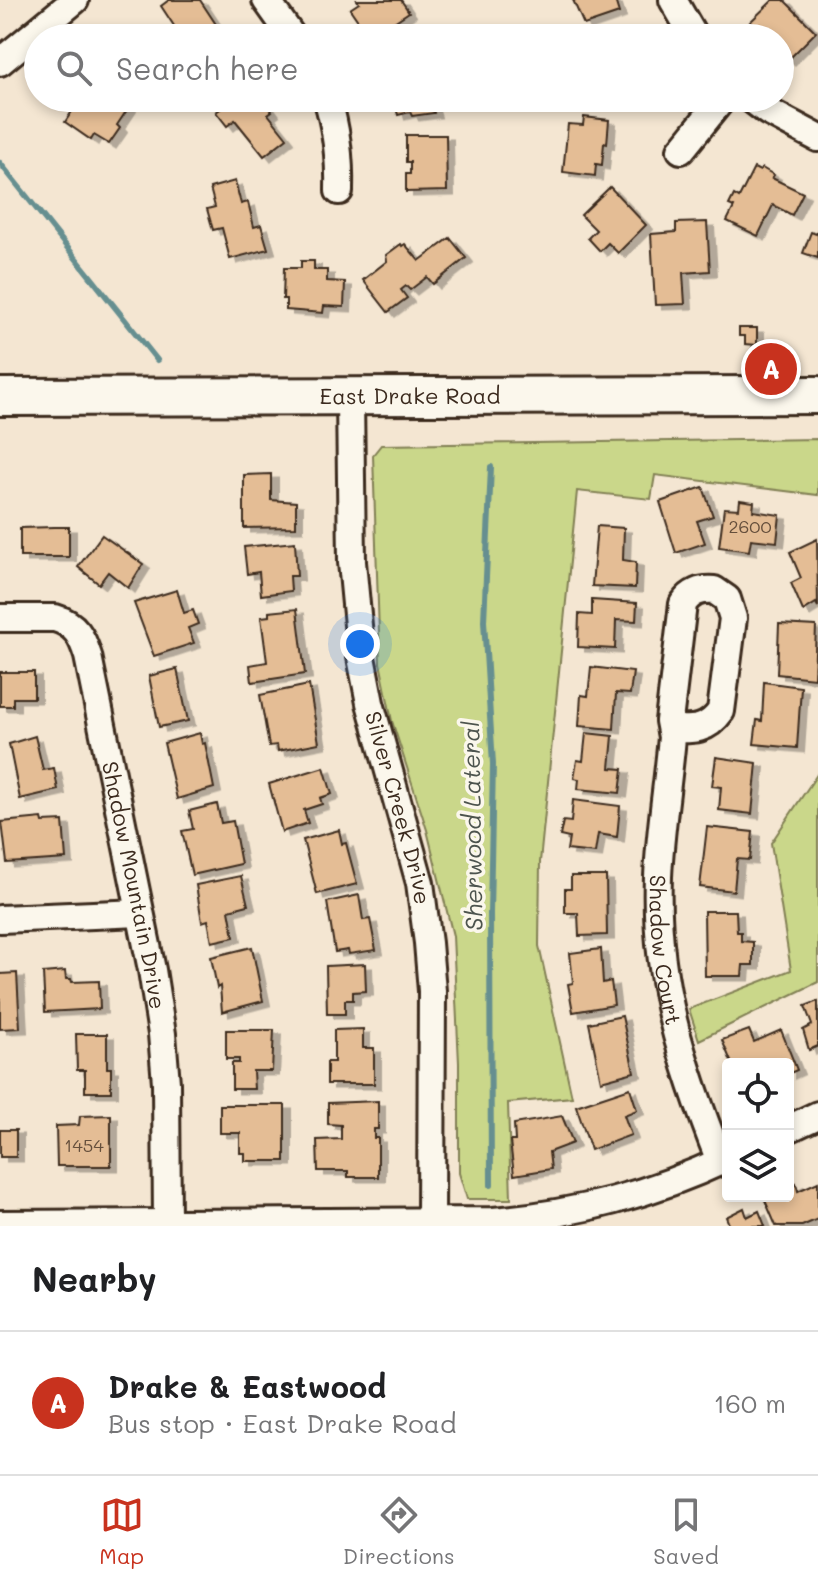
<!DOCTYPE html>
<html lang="en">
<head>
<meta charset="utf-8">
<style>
  body { margin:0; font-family:Mali,sans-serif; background:#f6f6f6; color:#202124 }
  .controls { position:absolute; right:24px; bottom:24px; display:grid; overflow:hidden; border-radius:8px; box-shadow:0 4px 12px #0003 }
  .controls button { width:72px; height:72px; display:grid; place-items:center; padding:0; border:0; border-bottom:2px solid #e0e0e0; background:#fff; color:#202124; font:40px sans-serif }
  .you { position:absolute; left:360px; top:644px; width:28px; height:28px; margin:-20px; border:6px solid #fff; border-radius:50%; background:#1a73e8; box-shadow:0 0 0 12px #1a73e833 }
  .badge { display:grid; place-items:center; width:52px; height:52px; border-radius:50%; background:#c8321e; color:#fff; font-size:26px; font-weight:700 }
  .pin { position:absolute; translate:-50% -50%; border:4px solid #fff; box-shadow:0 2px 8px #0006 }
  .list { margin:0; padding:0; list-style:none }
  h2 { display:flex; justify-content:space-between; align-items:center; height:104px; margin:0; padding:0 32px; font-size:34px }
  h2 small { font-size:26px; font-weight:400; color:#757577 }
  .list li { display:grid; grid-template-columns:52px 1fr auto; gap:24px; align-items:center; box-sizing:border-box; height:144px; padding:0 32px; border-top:2px solid #e0e0e0 }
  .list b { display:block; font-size:30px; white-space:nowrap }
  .list p { margin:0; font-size:26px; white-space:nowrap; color:#757577 }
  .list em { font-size:26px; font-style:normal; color:#757577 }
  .icon { flex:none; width:44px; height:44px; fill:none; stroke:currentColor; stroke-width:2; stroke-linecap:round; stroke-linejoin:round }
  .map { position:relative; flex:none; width:818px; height:1226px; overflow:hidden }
  .search { position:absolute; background:#fff; box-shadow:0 4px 12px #0003; left:24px; right:24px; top:24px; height:88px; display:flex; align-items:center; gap:20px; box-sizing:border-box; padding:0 28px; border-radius:44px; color:#757577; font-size:30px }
  .sheet { height:248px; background:#fff }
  nav { display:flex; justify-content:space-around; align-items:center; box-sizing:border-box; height:112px; border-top:2px solid #e0e0e0; background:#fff; font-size:22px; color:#757577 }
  nav a { display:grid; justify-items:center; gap:4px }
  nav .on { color:#c8321e }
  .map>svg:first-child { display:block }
</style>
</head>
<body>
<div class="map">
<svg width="818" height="1226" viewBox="0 0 818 1226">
  <defs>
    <filter id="shadow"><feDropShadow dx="7" dy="4.5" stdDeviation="0" flood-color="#0004"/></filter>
  </defs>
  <rect width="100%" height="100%" fill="#f4e6d2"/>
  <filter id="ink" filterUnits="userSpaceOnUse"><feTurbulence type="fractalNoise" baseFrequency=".0125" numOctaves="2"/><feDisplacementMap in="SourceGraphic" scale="16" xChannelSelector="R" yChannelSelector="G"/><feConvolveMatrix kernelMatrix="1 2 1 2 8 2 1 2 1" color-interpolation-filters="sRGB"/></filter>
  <g filter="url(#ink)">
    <g fill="#cad78a" stroke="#828054" stroke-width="2">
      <path d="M818,439V495L655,475L651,499L577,491L540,862L539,946L572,1097L508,1103L511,1199H467L459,1173V1063L453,936L427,830L392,721L380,663L373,455L381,445Z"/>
      <path d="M818,773V982L699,1040L689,1009L791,970L771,843Z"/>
    </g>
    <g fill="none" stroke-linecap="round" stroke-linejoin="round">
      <g stroke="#668f90" stroke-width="6">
        <path d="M0,163L157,360"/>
        <path d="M491,467L484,621L493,764L490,913L491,1185"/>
      </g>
    </g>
    <g fill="#e4bd95" stroke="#3b2a1e" stroke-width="2" filter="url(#shadow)">
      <path d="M169,0H200L225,38H182L161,6Z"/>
      <path d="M357,0H401L409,12L370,38L350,9L359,3Z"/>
      <path d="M573,0H615L619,13L584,25Z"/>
      <path d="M773,0H784L816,32L788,60L780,52V38H766L750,22Z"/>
      <path d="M73,98H124L122,102L129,107L117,125L120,128L109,144L94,135L91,140L65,122L75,107L69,103Z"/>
      <path d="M216,98H262L272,111L268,114L287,138L264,156L235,120L227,126L216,112L223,107Z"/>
      <path d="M393,98H424L425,103L430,101L434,113L412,116L410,112L398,115Z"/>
      <path d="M584,117L609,120L607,144L604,143L602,165L596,164L595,176L563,172L568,124L583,125Z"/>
      <path d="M406,135H446L447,191L406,192V174H410V162H406Z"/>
      <path d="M754,168L760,171L762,168L774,175L772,178L803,193L792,215L773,205L758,236L727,221L734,207L729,205L734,195L739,198Z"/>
      <path d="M235,181L241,204L248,202L254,227L261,225L268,249L230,259L222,228L213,230L207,209L215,207L210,188Z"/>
      <path d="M610,187L646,225L618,253L608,243L600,251L588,238L596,230L581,215Z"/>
      <path d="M707,222L710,271L683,273L685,304L655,305L651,234L676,232V223Z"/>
      <path d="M818,229V258L803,253L811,232L816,234Z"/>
      <path d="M450,238L466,258L433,284L427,277L410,290L406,286L401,290L407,298L388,312L363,280L387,261L386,255L401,244L402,246L405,244L419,261Z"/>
      <path d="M301,261H314V270H327V281L345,282L344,307L324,306L323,313L286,310V299H283L284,268H301Z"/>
      <path d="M739,328H757V345L745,344V336H739Z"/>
      <path d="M271,474V500L296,502V527L244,528V475Z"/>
      <path d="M703,487L713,516L697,521L705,543L676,553L660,502Z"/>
      <path d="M740,500L754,502L753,511L780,515L777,542L751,539L749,551L719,547L724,508L739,509Z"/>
      <path d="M597,526L624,528L623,560L636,562L635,588L592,586Z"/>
      <path d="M54,527H69V557H20V528Z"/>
      <path d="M102,535L143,564L128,588L108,572L99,584L78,567Z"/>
      <path d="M817,539L818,607L816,603L803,611L791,583L801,578L790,552Z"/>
      <path d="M295,542L297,576H290L291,591L261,595L259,572L247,574L244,547Z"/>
      <path d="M177,590L184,613L193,610L198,624L188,628L194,643L154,656L134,603Z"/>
      <path d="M592,600L637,603L636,621L616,620L615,649L578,647L579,614L592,615Z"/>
      <path d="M297,609L305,674L252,682L250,665L267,662L261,617L269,616V612Z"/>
      <path d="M779,624L816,626L814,678L777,674Z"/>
      <path d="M591,667L633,672L630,694L616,693L614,729L579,726L581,695L588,696Z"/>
      <path d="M177,669L188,721L159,727L149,676Z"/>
      <path d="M0,672H34V698H13V706H0Z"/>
      <path d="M764,682L801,687L797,748L754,744L757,720L762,721Z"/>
      <path d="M309,685L319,743L278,751L277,745L269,746L260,695Z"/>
      <path d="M200,733L202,744L205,743L214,788L177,799L164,743Z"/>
      <path d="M586,733L613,736L610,768L623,769L620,793L578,789L579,779L574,778L577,760L583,761Z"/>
      <path d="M35,736L43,770L54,768L58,790L20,799L9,744Z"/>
      <path d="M716,757L757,763L752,814L719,810L721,787L712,786Z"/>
      <path d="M324,767L332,794L320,798L322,804L304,810L308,823L282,832L269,784Z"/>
      <path d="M573,800L620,806L617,837L598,834L595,853L567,850L569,838L560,836L563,821L571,822Z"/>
      <path d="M217,804L221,823L233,821L241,864L192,875L182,831L193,829L189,811Z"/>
      <path d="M42,818L43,822L63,821L66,859L7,863L2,822Z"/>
      <path d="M707,827L753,832L750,860L737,859L734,891L700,887Z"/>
      <path d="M339,830L342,844L346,843L357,884L317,894L303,840Z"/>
      <path d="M241,876L248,905L229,910L234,937L212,942L208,920L202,922L196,885Z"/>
      <path d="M571,876H606L607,935L579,936L578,913H565V889H571Z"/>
      <path d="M359,895L363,920L370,919L376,950L349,954L348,950L335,952L327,902Z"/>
      <path d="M704,911H736L737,932H741V941L753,942V965H743L742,976H705Z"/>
      <path d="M252,947L263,1001L222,1012L220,986L217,988L211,957Z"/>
      <path d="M601,949L603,983L611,981L614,1005L573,1012L568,984L573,983L570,953Z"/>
      <path d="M365,964L366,991L353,992V1000H345V1014H327L326,966Z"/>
      <path d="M65,971L66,979H71L72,982L99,981L100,1009L45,1012L43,973Z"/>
      <path d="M17,973L20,1028L0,1029V974Z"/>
      <path d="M818,1001V1046L809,1050L803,1030L812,1025L805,1006Z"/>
      <path d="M622,1016L634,1072L601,1081L589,1023Z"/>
      <path d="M363,1029V1048H374V1084H327V1062H334V1030Z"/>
      <path d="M226,1030H274L272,1071H253L254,1089H232V1063H239V1059H226Z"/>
      <path d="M749,1030L754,1042L781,1030L797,1070L788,1074V1064H732L722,1040Z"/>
      <path d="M76,1034H107V1068H111V1092H85V1070H77Z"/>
      <path d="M630,1088L637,1110L624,1115L631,1135L591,1150L576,1106Z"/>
      <path d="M378,1101V1129H374V1138H378V1177H348V1171H318L317,1140L341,1139V1125L328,1124V1103Z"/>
      <path d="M220,1105H285V1161H245V1153H240V1133H220Z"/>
      <path d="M111,1115V1166H57L56,1126L79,1125L80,1116Z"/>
      <path d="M562,1116L573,1143L549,1152L551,1169L514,1175L510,1141H515L514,1124Z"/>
      <rect x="0" y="1130" width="16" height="27"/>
      <path d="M818,1182V1219L802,1226H776L764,1198L788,1196V1187L796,1183L798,1191Z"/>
      <path d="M744,1208L747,1217L759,1211L765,1226H725L729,1224L726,1217Z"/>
    </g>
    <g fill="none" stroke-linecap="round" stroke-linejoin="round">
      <defs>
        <g id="street">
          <path d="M266,0L293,38"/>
          <path d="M673,0L695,38"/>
          <path d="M0,62L75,0"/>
          <path d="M327,98C337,130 340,158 339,191"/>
          <path d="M750,98L767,111L818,138"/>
          <path d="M681,150L723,98"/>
          <path id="s1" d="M350,397L352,562L361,657L370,703L420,883L428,943L432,991L431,1221"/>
          <path id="s2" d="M0,618H55C76,624 82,637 88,656L152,970L162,1034L166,1083L167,1223"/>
          <path id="s3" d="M671,729C693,730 707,731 721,711L733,618L727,599L714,590C700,589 691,592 683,604L669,721L672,737C668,783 660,830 658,877C654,980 683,1067 720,1161"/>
          <path d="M0,919L140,913"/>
          <path d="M788,1129L818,1115"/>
          <path d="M0,1224L493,1221C578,1214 651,1194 728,1158"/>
        </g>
        <g id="secondary">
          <path id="s4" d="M0,397L818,395"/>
        </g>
      </defs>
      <use href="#street" stroke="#3b2a1e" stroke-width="32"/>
      <use href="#secondary" stroke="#3b2a1e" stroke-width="42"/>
      <use href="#street" stroke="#fbf7ec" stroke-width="26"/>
      <use href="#secondary" stroke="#fbf7ec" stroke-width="36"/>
    </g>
  </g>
  <g text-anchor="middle" stroke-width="7" stroke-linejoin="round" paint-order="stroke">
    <g font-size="18" fill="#654f3c">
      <text x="750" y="533">2600</text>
      <text x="84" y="1152">1454</text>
    </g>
    <g font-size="22" fill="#3b2a1e" stroke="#fbf7ec">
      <text dy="8" stroke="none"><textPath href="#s4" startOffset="410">East Drake Road</textPath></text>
      <text dy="8" stroke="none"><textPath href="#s1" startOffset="416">Silver Creek Drive</textPath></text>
      <text dy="8" stroke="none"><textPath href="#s2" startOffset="342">Shadow Mountain Drive</textPath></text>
      <text dy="8" stroke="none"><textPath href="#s3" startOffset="570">Shadow Court</textPath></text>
    </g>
    <g font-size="24" font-style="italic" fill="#4d544e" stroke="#fbf7ec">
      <text transform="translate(473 826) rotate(-91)" y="8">Sherwood Lateral</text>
    </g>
  </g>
</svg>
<div class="controls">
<button><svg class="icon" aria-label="locate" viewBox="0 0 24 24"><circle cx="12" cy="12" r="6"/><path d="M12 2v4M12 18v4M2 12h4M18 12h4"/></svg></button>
<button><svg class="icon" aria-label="layers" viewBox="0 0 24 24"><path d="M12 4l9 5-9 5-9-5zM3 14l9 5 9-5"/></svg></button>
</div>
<div class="you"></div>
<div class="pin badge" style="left:771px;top:369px">A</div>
<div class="search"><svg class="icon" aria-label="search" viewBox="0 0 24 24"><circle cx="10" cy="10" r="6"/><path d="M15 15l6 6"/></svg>Search here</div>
</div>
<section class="sheet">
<h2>Nearby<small></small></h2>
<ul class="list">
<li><span class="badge">A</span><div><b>Drake &amp; Eastwood</b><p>Bus stop · East Drake Road</p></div><em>160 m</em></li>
</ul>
</section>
<nav>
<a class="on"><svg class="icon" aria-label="map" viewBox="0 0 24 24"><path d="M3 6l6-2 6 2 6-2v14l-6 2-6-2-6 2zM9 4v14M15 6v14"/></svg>Map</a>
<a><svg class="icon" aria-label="directions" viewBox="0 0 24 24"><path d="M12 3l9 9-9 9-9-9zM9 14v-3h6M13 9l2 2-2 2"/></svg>Directions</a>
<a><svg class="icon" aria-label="saved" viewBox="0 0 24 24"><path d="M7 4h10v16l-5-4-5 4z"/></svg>Saved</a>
</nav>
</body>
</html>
